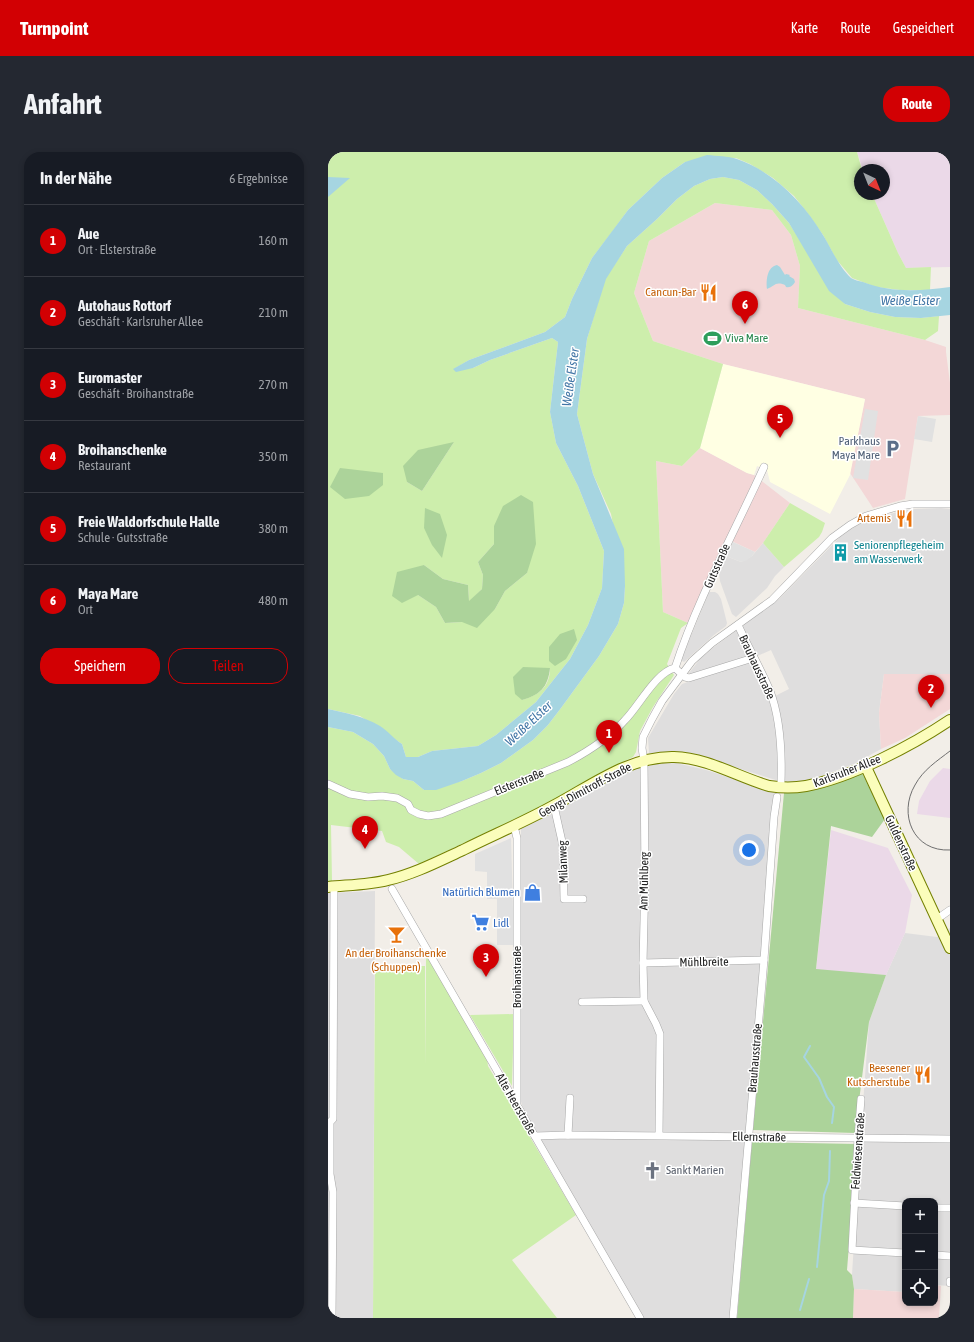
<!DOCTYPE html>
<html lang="de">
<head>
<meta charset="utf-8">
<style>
  body { margin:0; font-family:"Asap Condensed",sans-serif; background:#242831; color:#f1f3f6 }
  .controls { position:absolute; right:12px; bottom:12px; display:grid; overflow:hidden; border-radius:8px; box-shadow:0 2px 6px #0003 }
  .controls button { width:36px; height:36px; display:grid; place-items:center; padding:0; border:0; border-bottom:1px solid #363941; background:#171b24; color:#f1f3f6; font:20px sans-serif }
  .compass { position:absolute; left:526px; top:12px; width:36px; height:36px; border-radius:50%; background:#171b24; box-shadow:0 2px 6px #0003; rotate:137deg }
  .you { position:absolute; left:421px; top:698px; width:14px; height:14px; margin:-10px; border:3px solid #fff; border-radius:50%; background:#1a73e8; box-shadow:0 0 0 6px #1a73e833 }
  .badge { display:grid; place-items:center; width:26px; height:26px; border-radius:50%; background:#d20003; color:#fff; font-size:13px; font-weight:700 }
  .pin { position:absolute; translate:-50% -33px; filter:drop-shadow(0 1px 2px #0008) }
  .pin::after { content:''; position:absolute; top:21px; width:14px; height:12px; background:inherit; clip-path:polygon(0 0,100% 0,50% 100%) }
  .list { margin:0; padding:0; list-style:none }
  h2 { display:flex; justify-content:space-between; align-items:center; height:52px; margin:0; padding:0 16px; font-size:17px }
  h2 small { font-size:13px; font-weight:400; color:#9ea1a6 }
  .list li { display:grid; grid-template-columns:26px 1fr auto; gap:12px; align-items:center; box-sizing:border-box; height:72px; padding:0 16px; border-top:1px solid #363941 }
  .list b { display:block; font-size:15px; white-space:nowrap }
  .list p { margin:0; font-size:13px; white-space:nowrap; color:#9ea1a6 }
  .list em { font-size:13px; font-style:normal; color:#9ea1a6 }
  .actions { display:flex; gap:8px; padding:12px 16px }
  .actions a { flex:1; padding:9px 0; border:1px solid #d20003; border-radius:16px; text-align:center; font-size:14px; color:#d20003 }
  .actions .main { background:#d20003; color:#fff }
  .icon { flex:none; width:22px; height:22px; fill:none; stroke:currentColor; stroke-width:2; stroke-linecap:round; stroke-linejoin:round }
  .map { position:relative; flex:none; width:622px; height:1166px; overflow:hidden; border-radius:16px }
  header { display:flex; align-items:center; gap:24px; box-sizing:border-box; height:56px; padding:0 20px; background:#d20003; color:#fff }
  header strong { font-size:19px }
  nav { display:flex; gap:22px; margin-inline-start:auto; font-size:14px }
  .intro { display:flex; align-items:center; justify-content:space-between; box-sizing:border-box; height:96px; padding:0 24px }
  h1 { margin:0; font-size:28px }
  .button { padding:10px 18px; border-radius:16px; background:#d20003; color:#fff; font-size:14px; font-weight:700 }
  main { display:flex; gap:24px; padding:0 24px }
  aside { flex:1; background:#171b24; border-radius:16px; box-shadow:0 2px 6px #0003 }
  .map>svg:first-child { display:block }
</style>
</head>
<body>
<header>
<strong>Turnpoint</strong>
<nav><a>Karte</a><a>Route</a><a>Gespeichert</a></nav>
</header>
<div class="intro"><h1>Anfahrt</h1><a class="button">Route</a></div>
<main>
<aside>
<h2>In der Nähe<small>6 Ergebnisse</small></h2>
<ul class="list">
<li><span class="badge">1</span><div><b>Aue</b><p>Ort · Elsterstraße</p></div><em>160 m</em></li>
<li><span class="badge">2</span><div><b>Autohaus Rottorf</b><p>Geschäft · Karlsruher Allee</p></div><em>210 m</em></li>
<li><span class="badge">3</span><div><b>Euromaster</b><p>Geschäft · Broihanstraße</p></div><em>270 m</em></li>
<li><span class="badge">4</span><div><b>Broihanschenke</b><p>Restaurant</p></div><em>350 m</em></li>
<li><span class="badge">5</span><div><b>Freie Waldorfschule Halle</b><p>Schule · Gutsstraße</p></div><em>380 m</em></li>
<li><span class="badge">6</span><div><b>Maya Mare</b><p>Ort</p></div><em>480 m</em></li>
</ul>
<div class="actions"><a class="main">Speichern</a><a>Teilen</a></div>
</aside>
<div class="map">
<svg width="622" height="1166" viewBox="0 0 622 1166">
  <rect width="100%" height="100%" fill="#f2eee8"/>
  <g fill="#dfdede">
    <path d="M613,356L622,357V522H556L551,561L553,597L526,612L485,627L465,630H455L447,544L461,537L443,498L425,506L364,524L361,521L372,507L386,495L451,447L513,384L526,375L541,368L573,359L587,357Z"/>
    <path d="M435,391L456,415L447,424L439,436L408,465L404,462L392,429L391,422L394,414L398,404L413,410L424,404Z"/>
    <path d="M381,440H387L390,442L393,447L399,471L398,474L386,483L356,510L353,508Z"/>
    <path d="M424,510L440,540L449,577L451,629L387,609L351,601H321L320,586L346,542L354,532L408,513Z"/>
    <path d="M348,611L378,618L446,640L435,807L402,1166H316L196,960L192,946L193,676L292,623L326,612Z"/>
    <path d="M47,739L45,1166H0V741Z"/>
    <path d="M622,776V1134L607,1133V1049H577V1140L526,1137L524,1123L532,993L541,870L558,823L577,781L609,785Z"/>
  </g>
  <g fill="#f3d7d7">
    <path d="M387,51L444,58L463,83L472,114L470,156L597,188L618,195V200L622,231V263L590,264L577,347L545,356L522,321L537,247L395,212L325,189L306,141L321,89Z"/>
    <path d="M372,296L419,321L426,323L462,351L435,391L427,400L399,387L360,471L335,460L328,309L354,314Z"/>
    <path d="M556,522H622V557L577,586L553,597L551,561Z"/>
    <path d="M607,1133L613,1134L611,1166H525L526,1137L577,1140V1151H607Z"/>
  </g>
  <g fill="#ebd9e8">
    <path d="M529,0H622V115L578,116L570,101L544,42H556V18H535Z"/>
    <path d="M615,616L622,617V666L589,662L591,649L602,629Z"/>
    <path d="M503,678L560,696L584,743L577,781L558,823L488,818Z"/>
  </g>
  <path fill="#ffffe3" d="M395,212L537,247L522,323L502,362L442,330L439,318L429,314L426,323L419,321L372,296Z"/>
  <g fill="#cdeeac" fill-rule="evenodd">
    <path d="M0,0H529L534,18H532V42H544L570,101L578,116L603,115L602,138H572L548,135L524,126L508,107L495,83L481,63L466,44L445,26L422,12L408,6L357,10L334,26L300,58L284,80L264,106L244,147L237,165L217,180L141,208L126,217L145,216L162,208L224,186L230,190L222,260L228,291L250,334L276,399L274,436L260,473L242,507L208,550L168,583L150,594L104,599L90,605H78L74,592L32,564L0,557ZM126,290L94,339L79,330ZM205,350V369L199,421L177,439L167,457L134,470L117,471L108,455L90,443L96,413L115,427L140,433L141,450L154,437L155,423L150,410L166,392V374ZM210,516H222C222,535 211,543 194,548Z"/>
    <path d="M395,25L411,28L429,38L444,52L461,71L478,98L517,152L542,160L567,165L593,166L611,164L610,179L597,188L470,156L472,114L463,83L444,58L387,51L321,89L306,141L325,189L395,212L372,296L354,314L328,309L335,460L360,471L353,476L339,512L346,523L325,555L312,579L308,600L305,605L275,620L209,657L91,712L71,695L58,690L54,679L3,673L4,729H0V575L25,580L45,592L56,604L62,617L75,627L85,629L96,638L134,629L153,621L173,611L205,588L220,573L233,556L271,504L290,472L296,451L297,434L283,362L265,322L249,262L259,187L277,127L299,94L329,67L349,47L366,34L382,27Z"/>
    <path d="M462,351L497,371L494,380L491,385L456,415L435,391Z"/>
    <path d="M98,803L159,906L160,914L248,1063L184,1108L229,1166H45L47,814H97L98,914Z"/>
    <path d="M186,862L184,934L142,863Z"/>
  </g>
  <g fill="#acd39a">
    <path d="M126,290L94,339L79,330L75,314L90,298Z"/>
    <path d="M12,316L55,321V333L41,344L17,347L2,335Z"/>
    <path d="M193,343L205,350L208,392L199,421L177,439L167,457L149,476L134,470L117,471L108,455L90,443L74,451L64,444L69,420L96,413L115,427L140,433L141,449L154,437L155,423L150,410L166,392V374L175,354Z"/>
    <path d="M97,356L112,362L119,383L114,406L104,393L96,376Z"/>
    <path d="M246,477L249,488L238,507L227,514L221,509V495L232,482Z"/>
    <path d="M195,515L222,516C220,535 212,543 194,548L187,542L185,525Z"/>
    <path d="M533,619L557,667L544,685L503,674L488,817L558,823L541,870L527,981L425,978L456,641L478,639L506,631Z"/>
    <path d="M424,990L529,992L519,1118L524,1123L526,1137L525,1166H409Z"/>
  </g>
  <g fill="#e1e1e1">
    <path d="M537,257L550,259L540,328L525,326Z"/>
    <path d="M590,264L608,267L604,290L586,287Z"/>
    <path d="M405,390L427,400L424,404L419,408L413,410L398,404Z"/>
    <path d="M183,686L186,793H169V747H159V720L147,719V702Z"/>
  </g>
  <g fill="#a6d5e1">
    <path d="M379,3C389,4 400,4 409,7C446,20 475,50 495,83C503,96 511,115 523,126C526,128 531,129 535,130C562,141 593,139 622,135V163L593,166L567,165L542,160L517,152L501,139L461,71L444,52L429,38L411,28L395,25L382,27L366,34L349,47L329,67L299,94L278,127L259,187L249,262L265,322L296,397L297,434L296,451L290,472L271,504L233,556L220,573L205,588L173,611L153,621L134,629L108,638H96L85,629L75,627L68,623L62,617L56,604L45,592L25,580L0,575V557C18,561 35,564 52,574C60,579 66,587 74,592L78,605H90L104,599L150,594L168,583L208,550L242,507L260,473L274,436L276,399L250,334L228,291L222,260L230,190L224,186L162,208L145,216L128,220L125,217L141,208L217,180L237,165L244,147L264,106L300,58L334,26L357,10Z"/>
    <path d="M0,25L22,26L0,45Z"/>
    <path d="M449,113L452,115L457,123L458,122L462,123L461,124L466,127L467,130C465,133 463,136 458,135L457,133C447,129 447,134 439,137C438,128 439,115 449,113Z"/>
  </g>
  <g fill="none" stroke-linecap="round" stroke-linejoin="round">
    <g stroke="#a6d5e1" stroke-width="2">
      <path d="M482,894L476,905L491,926L499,945L506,955L504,971"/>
      <path d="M489,1115L496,1043L501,1029L502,999"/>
      <path d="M472,1158L481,1127"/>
    </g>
    <defs>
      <g id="street">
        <path d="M410,473C420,495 433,517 442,539C453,568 454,600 453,630"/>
        <path d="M347,516C370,446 406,381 436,315"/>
        <path d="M0,632L22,642L40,645L54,644L69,646L80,652L83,658L91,662L100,664L113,662L240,610C261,599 281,586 297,568C311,554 328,520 347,516L357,525L361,526L425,506"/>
        <path d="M226,654L235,694L236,747H255"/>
        <path d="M186,674L189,686V951"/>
        <path d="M64,737L312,1166"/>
        <path d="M609,767L622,758"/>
        <path d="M315,811L436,808"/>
        <path d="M254,850L316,849"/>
        <path d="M533,947L530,986L524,1098L577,1101"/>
        <path d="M240,983L242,946"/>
        <path d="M331,983L332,882L328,872L316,849L315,811L317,725L316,609L314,596L315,585L324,567L334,549L364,509L384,491L444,448L504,386L522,373L538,364L572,354L585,352H622"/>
        <path d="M207,984L240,983L622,987"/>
        <path d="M526,1051L577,1054"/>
        <path d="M607,1056H622"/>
        <path d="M607,1103L622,1104"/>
        <path d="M622,1131V1129"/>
        <path d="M4,1166L5,1040L2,1022V970L5,967L6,734"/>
        <path d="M405,1166L436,808L446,665L449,645"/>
      </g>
      <g id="secondary">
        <path d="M537,613L622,796"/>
        <path d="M0,735C20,733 41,733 60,728C86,722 111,709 135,698C165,683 196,670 225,654C263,634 301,604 346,605C380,606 410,625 441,634C454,636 466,636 478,634C522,626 585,593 622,568"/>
      </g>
    </defs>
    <use href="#street" stroke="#a8a8a8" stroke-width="8"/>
    <use href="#secondary" stroke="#748000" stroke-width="12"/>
    <use href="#street" stroke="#fff" stroke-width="7"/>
    <use href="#secondary" stroke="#fbfdbb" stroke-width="10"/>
    <path stroke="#6f6f6f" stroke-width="1" d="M622,599C609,609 595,618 587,633C570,662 585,700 622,698"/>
  </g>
  <defs>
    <symbol id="restaurant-bare" viewBox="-9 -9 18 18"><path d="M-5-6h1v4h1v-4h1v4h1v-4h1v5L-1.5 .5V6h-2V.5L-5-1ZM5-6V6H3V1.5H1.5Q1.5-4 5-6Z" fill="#e8710a" stroke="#fff" stroke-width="2.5" paint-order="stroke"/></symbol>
    <symbol id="stadium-bare" viewBox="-9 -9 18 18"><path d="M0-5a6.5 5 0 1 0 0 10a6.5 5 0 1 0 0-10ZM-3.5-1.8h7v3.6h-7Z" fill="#2e9e5b" stroke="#fff" stroke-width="2.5" paint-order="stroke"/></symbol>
    <symbol id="parking-bare" viewBox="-9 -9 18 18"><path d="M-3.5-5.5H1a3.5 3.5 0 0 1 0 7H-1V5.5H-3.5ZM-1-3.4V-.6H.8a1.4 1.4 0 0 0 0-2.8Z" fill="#5c6f8a" stroke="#fff" stroke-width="2.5" paint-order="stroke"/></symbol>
    <symbol id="building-bare" viewBox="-9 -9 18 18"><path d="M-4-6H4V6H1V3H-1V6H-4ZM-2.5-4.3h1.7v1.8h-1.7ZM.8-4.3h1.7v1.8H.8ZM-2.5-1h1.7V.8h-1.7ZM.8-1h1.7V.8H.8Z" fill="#0f9aa8" stroke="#fff" stroke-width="2.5" paint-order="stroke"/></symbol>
    <symbol id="shop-bare" viewBox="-9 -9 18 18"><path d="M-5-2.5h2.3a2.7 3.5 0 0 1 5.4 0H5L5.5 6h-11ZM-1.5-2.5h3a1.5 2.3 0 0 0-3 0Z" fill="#3f7fe0" stroke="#fff" stroke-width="2.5" paint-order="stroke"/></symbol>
    <symbol id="supermarket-bare" viewBox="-9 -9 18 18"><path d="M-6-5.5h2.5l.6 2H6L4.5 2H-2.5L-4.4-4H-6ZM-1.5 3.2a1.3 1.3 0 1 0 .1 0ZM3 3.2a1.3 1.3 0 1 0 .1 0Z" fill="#3f7fe0" stroke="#fff" stroke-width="2.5" paint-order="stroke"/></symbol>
    <symbol id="bar-bare" viewBox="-9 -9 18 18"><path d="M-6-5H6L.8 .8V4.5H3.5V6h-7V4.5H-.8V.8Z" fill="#e8710a" stroke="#fff" stroke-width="2.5" paint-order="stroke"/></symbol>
    <symbol id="church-bare" viewBox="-9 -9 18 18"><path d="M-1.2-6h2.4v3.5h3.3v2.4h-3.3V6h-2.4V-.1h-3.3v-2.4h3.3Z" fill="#6b7280" stroke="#fff" stroke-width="2.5" paint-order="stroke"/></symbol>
  </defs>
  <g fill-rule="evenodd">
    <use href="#restaurant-bare" x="368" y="128" width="25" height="25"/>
    <use href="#stadium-bare" x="372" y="174" width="25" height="25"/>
    <use href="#parking-bare" x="552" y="284" width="25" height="25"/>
    <use href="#restaurant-bare" x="564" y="354" width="25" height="25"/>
    <use href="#building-bare" x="500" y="388" width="25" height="25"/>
    <use href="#shop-bare" x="192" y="728" width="25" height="25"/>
    <use href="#supermarket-bare" x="140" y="758" width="25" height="25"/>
    <use href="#bar-bare" x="56" y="770" width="25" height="25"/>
    <use href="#restaurant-bare" x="582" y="910" width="25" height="25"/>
    <use href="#church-bare" x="312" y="1006" width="25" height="25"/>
  </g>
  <g text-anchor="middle" stroke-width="3" stroke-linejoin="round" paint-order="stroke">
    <g font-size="12" fill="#c56008" stroke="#fff" text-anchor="end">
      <text x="368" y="144">Cancun-Bar</text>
      <text x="563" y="370">Artemis</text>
      <text x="68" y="805" text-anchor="middle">An der Broihanschenke<tspan x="68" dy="14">(Schuppen)</tspan></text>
      <text x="582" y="920">Beesener<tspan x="582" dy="14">Kutscherstube</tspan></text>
    </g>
    <g font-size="12" fill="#27864d" stroke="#fff" text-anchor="start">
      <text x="397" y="190">Viva Mare</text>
    </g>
    <g font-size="12" fill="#4e5e75" stroke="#fff" text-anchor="end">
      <text x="552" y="293">Parkhaus<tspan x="552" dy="14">Maya Mare</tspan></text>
    </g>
    <g font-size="12" fill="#0d838f" stroke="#fff" text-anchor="start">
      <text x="526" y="397">Seniorenpflegeheim<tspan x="526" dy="14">am Wasserwerk</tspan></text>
    </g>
    <g font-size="12" fill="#212121" stroke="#fff">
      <text transform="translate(389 414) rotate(-66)" y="4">Gutsstraße</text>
      <text transform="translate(429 515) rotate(65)" y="4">Brauhausstraße</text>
      <text transform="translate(519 619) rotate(-21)" y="4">Karlsruher Allee</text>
      <text transform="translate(191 630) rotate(-22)" y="4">Elsterstraße</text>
      <text transform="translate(257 638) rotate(-28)" y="4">Georgi-Dimitroff-Straße</text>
      <text transform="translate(573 691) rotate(65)" y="4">Guldenstraße</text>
      <text transform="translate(235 710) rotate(-92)" y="4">Milanweg</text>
      <text transform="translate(316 729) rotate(-89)" y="4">Am Mühlberg</text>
      <text transform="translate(376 810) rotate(-1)" y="4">Mühlbreite</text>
      <text transform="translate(189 825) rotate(-90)" y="4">Broihanstraße</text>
      <text transform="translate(427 906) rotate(-85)" y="4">Brauhausstraße</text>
      <text transform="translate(188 952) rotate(60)" y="4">Alte Heerstraße</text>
      <text transform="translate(431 985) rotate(1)" y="4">Ellernstraße</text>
      <text transform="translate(530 999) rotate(-86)" y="4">Feldwiesenstraße</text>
    </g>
    <g font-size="12" fill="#366cbe" stroke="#fff" text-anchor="end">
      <text x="192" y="744">Natürlich Blumen</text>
      <text x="165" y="775" text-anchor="start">Lidl</text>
    </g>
    <g font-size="12" fill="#5b616d" stroke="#fff" text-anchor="start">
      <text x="338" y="1022">Sankt Marien</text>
    </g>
    <g font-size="13" font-style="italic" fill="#4276a6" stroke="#fff">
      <text x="582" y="153">Weiße Elster</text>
      <text transform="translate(242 225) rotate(-82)" y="5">Weiße Elster</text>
      <text transform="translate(200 571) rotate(-43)" y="5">Weiße Elster</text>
    </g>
  </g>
</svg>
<div class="controls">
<button>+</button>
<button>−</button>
<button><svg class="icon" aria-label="locate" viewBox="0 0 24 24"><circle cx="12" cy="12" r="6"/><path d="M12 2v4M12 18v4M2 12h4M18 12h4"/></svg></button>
</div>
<svg class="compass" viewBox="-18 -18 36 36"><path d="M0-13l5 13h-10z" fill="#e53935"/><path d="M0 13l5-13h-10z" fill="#9ea1a6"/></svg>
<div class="you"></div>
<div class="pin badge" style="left:281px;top:601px">1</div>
<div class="pin badge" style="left:603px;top:556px">2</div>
<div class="pin badge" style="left:158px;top:825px">3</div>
<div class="pin badge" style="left:37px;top:697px">4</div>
<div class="pin badge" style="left:452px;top:286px">5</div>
<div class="pin badge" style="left:417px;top:172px">6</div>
</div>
</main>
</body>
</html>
